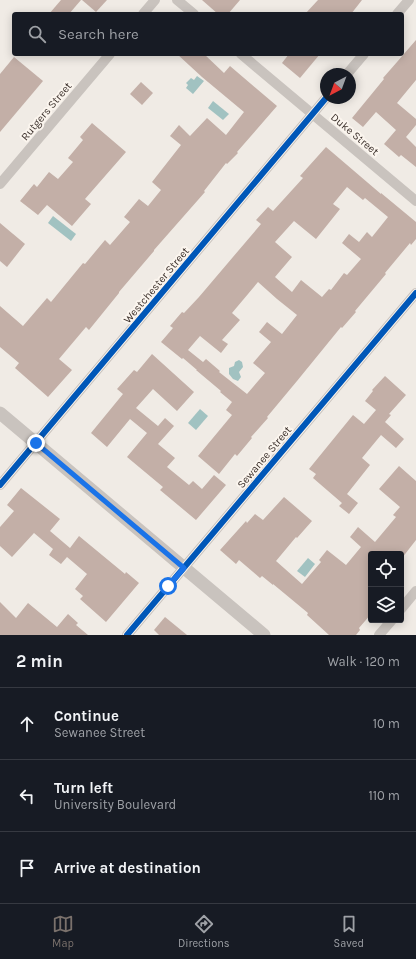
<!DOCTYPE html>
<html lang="en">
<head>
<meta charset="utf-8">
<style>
  body { margin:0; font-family:Karla,sans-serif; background:#20242c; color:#f1f3f6 }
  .controls { position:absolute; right:12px; bottom:12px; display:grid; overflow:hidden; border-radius:4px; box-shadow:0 2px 10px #0003 }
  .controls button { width:36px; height:36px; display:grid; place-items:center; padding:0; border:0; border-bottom:1px solid #363941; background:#171b24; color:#f1f3f6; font:20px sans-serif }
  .compass { position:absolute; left:320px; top:68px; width:36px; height:36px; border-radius:50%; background:#171b24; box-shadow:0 2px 10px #0003; rotate:221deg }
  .stop { position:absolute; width:12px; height:12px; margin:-9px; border:3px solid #1a73e8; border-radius:50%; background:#fff }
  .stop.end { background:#1a73e8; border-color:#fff; box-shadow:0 1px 4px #0008 }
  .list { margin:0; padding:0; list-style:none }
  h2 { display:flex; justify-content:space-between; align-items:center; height:52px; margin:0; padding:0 16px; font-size:17px }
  h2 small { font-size:13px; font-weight:400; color:#9ea1a6 }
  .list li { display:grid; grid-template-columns:26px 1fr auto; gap:12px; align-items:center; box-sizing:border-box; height:72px; padding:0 16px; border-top:1px solid #363941 }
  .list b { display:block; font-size:15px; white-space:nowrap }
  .list p { margin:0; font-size:13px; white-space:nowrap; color:#9ea1a6 }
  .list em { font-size:13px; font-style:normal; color:#9ea1a6 }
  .icon { flex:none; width:22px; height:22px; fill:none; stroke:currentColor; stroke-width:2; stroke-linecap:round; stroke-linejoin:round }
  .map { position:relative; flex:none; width:416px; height:635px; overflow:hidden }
  .search { position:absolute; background:#171b24; box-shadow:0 2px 10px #0003; left:12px; right:12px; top:12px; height:44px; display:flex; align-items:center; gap:10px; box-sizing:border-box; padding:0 14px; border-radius:4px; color:#9ea1a6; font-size:15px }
  .sheet { height:268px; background:#171b24 }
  nav { display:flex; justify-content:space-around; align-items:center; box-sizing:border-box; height:56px; border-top:1px solid #363941; background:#171b24; font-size:11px; color:#9ea1a6 }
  nav a { display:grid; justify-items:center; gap:2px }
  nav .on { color:#7a716c }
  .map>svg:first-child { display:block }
</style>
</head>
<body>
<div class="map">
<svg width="416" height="635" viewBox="0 0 416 635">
  <rect width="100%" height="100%" fill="#f0ebe5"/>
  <g fill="#a1c2c1">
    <path d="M197,76L204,81L193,94L186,88L188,85L186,83L191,78L194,80Z"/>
    <path d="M213,101L229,114L223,120L208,108Z"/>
    <path d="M53,216L76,234L71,241L48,223Z"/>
    <path d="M239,360L242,362L243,367L239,372L241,377L238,381L233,379L229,374V368L234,366L235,362Z"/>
    <path d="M200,409L208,416L196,430L188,423Z"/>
    <path d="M308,558L315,564L305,577L297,571Z"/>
  </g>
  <g fill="#c3afa7" fill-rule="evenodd">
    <path d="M61,0H81L69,14H49Z"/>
    <path d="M82,0H107L96,12Z"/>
    <path d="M202,0H240L228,14H218Z"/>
    <path d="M318,0H362L351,14H305Z"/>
    <path d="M416,40V80L397,103L416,119V125L406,137L416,147V167L401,155L399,157L384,144L396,130L376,112L363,127L352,118L384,79L383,78L397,62Z"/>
    <path d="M177,54H204L224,73L230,66L277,106L237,152L238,153L227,164L226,163L204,191L205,192L154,250V251L119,292V293L89,330L86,327L59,359L72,370L48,397L15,368L19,363L0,347V306L23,326L47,298L51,302L83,263L85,264L105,240L110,245L130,222L124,217L139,199L148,206L161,190L152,182L181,145L170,136L179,125L190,136L207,118L226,135L244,112L202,77Z"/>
    <path d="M289,54H320L300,78L282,63Z"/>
    <path d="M14,57L43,81L0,132V74Z"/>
    <path d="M141,82L153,93L142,105L130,94Z"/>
    <path d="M92,123L126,152L85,199L91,204L72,226L47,205L38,215L20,201L34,184L37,187L49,172L58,179L73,162L68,158L83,140L80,137Z"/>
    <path d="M326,147L381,194V193L416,222V239L411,245L410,243L385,273L386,274L355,311L356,312L342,328L341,327L297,381L267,417L268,418L251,437L252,438L237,456L235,454L219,474L198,456L232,415L226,410L232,402L220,392L221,391L196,370H197L183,358L182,359L161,342L173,328L170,326L182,312L184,313L199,297L261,224L256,220L268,207L273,211L303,178L300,176ZM347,187L363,200L365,198L388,217L372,237L367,232L359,242L349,234L342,243L361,259L347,275L344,273L331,290L329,289L322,297L301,280L292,292L275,277L292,257L275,242L294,221L316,239L340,209L333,204ZM258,282L277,299L297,315L282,334L267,322L259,332L271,342L253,363L265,373L247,394L219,372L220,371L206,359L203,362L188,350L200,336L221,353L228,344L222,340L240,320L232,313Z"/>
    <path d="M0,223L25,244L7,267L0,261Z"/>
    <path d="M152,354L194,392L177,411L153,389L136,408L158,426L165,418L174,426L158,444L175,458L167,467L189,485L193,481L202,489L214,475L226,485L196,520L160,490L163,487L127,457L147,433L130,419L107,447L91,433L123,394L117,389L134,370L137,372Z"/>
    <path d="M385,376L406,395L389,414L391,415L385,422L404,439L396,448L381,435L362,458L370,465L347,494L358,503L349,514L339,506L342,503L313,478L316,474L309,469L353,415L364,424L376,410L365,401L373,391L372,390Z"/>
    <path d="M399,466L416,481V540L402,558L401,557V554H371V614L359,628L360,630L356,635H329L307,615L308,613L273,584V585L262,576L260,578L239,560L236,564L220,550L246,521L247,523L255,514L263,520L284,497L312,521L297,538L296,537L276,561L302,584L321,562L319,560L327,550L346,565L361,547L350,537L358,527L375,542L396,517L393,515L400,507L379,489Z"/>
    <path d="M21,488L60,519L50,531L70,548L79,536L125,574L126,572L139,583L106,622L80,599L83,596L75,589L87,574L67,557L61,564L49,555L53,549L34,533L12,557L0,546V527L14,511L7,505Z"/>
    <path d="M0,602L16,618L28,603L57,627L68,614L78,623L76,625L88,635H0Z"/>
    <path d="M165,617L187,635H159L154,630Z"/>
  </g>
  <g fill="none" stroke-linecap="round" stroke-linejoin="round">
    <g stroke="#c9c3be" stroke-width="10">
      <path d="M177,0L194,14"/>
      <path d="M143,14L155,0"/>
      <path d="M397,14L409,0"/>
      <path d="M241,54L416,201"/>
      <path d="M347,74L364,54"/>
      <path d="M0,184L110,54"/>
      <path d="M0,485L326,98"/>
      <path d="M401,609L416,591"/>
      <path d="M127,635L416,293"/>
      <path d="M379,635L392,620"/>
    </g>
    <path stroke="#c9c3be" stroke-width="13" d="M0,413L264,635"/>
    <defs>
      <g id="cycleway">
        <path d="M0,485L326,98"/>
        <path d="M127,635L416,293"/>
      </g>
    </defs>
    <use href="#cycleway" stroke="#fbf5ee" stroke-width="8"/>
    <use href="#cycleway" stroke="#0057b8" stroke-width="6"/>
  </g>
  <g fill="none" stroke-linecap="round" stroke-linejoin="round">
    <path stroke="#1a73e8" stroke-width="5" d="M36,443L184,568L168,586"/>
  </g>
  <g text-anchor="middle" stroke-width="4" stroke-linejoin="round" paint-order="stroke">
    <g font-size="11" fill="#3b302b" stroke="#fbf5ee">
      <text transform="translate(46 111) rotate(-50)" y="4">Rutgers Street</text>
      <text transform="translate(355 134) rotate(40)" y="4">Duke Street</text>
      <text transform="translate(156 285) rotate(-50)" y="4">Westchester Street</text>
      <text transform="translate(264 457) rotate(-50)" y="4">Sewanee Street</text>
    </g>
  </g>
</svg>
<div class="controls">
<button><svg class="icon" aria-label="locate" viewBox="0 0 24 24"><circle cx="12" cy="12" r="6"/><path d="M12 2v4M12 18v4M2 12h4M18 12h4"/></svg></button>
<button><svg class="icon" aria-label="layers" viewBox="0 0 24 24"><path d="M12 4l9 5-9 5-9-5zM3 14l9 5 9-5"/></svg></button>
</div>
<svg class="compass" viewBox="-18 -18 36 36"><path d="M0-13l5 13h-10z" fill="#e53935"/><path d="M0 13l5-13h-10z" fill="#9ea1a6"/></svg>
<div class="stop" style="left:168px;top:586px"></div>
<div class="stop end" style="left:36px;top:443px"></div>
<div class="search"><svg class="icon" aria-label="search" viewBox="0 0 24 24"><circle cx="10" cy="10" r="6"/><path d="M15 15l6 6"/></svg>Search here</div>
</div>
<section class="sheet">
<h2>2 min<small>Walk · 120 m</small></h2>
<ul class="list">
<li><svg class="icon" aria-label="ahead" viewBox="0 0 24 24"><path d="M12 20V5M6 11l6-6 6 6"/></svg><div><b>Continue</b><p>Sewanee Street</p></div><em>10 m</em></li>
<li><svg class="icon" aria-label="left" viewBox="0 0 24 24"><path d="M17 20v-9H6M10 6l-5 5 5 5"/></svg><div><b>Turn left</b><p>University Boulevard</p></div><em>110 m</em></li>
<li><svg class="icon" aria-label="arrive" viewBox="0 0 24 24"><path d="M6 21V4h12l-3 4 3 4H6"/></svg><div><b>Arrive at destination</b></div></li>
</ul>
</section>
<nav>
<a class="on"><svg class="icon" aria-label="map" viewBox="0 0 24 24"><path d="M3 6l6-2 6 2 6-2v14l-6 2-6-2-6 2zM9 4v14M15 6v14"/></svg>Map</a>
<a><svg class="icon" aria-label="directions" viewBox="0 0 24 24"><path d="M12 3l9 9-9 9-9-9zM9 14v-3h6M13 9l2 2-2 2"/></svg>Directions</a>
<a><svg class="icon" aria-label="saved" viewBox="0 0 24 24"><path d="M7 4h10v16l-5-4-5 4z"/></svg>Saved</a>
</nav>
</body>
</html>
